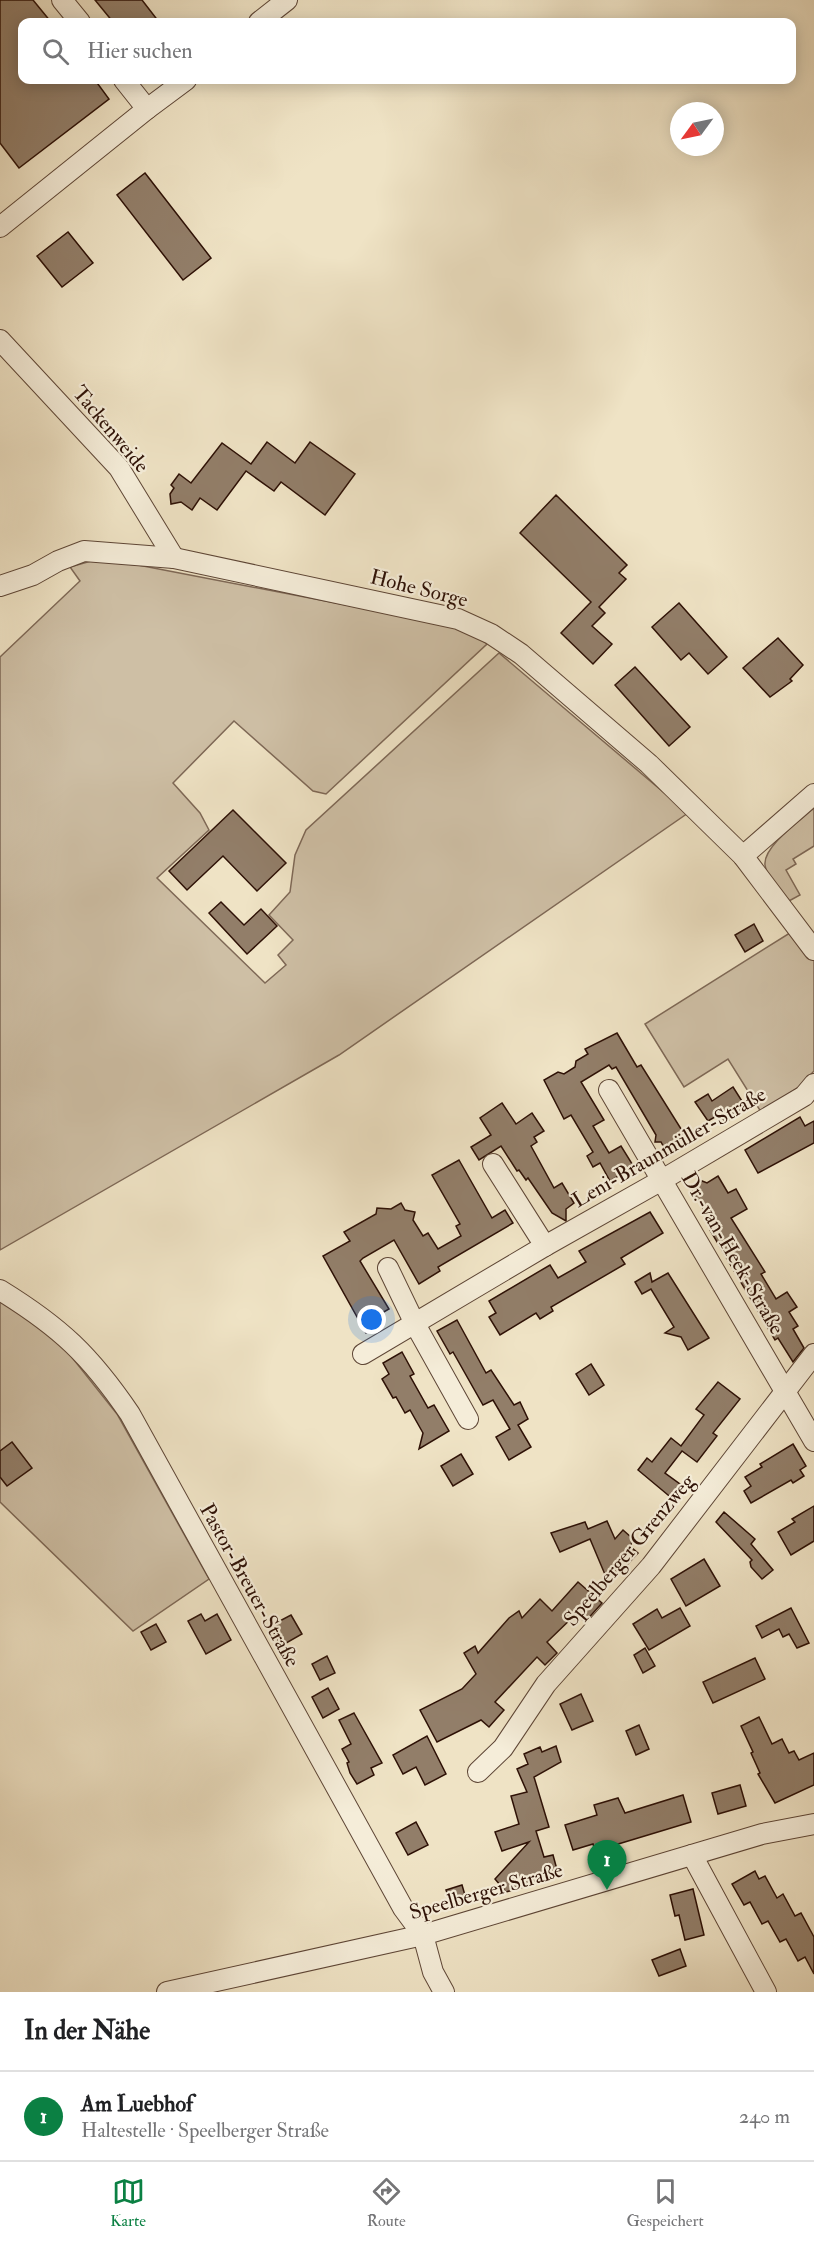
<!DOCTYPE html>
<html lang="de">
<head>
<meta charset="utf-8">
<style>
  body { margin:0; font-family:"IM FELL Double Pica",serif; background:#f2f2f2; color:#202124 }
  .compass { position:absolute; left:670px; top:102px; width:54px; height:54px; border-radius:50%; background:#fff; box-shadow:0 3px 15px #0003; rotate:237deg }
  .you { position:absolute; left:372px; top:1320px; width:21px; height:21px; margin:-15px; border:4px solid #fff; border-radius:50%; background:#1a73e8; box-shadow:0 0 0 9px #1a73e833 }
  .badge { display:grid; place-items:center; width:39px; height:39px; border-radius:50%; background:#0b8043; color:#fff; font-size:20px; font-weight:700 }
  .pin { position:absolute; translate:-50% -50px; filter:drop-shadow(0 2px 3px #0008) }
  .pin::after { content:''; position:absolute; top:32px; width:21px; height:18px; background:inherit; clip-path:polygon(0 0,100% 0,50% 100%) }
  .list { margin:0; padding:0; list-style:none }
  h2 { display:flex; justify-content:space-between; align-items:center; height:78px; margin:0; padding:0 24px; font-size:26px }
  h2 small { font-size:20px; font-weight:400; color:#757577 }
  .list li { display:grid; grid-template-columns:39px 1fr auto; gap:18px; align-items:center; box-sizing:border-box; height:90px; padding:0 24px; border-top:2px solid #e0e0e0 }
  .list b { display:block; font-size:22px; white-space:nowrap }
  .list p { margin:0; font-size:20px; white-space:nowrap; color:#757577 }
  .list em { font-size:20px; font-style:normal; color:#757577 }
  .icon { flex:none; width:33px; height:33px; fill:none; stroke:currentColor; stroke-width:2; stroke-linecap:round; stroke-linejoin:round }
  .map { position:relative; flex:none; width:814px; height:1992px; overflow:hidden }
  .search { position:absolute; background:#fff; box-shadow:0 3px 15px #0003; left:18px; right:18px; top:18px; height:66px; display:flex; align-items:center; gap:15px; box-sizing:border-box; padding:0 21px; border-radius:12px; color:#757577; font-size:22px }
  .sheet { height:168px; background:#fff }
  nav { display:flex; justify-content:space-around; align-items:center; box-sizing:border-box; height:84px; border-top:2px solid #e0e0e0; background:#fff; font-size:16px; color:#757577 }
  nav a { display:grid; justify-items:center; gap:3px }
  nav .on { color:#0b8043 }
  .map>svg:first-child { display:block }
</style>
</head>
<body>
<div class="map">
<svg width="814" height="1992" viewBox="0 0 814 1992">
  <rect width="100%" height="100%" fill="#efe3c5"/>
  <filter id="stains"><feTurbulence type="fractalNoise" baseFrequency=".00333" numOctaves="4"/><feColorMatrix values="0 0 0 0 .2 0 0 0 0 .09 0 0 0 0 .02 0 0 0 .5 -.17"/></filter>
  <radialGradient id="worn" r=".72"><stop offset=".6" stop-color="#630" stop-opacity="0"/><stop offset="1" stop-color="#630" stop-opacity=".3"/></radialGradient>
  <g fill="#cebfa5" stroke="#7e6856" stroke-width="1.5">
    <path d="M91,561L138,565L440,623L473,634L487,644L326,794L313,791L234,721L173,783L200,813L209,830L157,878L265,983L286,965L278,955L293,940L269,915L290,892L295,855L306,830L499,653L688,813L339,1055L0,1250V657L80,581L70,567Z"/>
    <path d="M814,808V846L793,859L796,864L786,870L800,895L789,901C782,891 767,878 765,865C763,846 801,820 814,808Z"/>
    <path d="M793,931L814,956V1071L799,1087L761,1112L728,1059L684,1087L645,1024Z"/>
    <path d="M0,1301L55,1336L117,1414L209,1579L133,1631L0,1502Z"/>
  </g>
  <g fill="#927e69" stroke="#2e1106" stroke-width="1.5">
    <path d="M0,0H33L51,22H22V80H95L109,99L19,168L0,143Z"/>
    <path d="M95,0H142L159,22H113Z"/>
    <path d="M145,173L211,258L183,280L117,195Z"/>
    <path d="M68,232L93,263L62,287L37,256Z"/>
    <path d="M267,442L295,463L310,442L355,474L325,515L281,482L274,491L246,471L217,510L200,498L192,510L181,502L171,504L170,494L174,488L171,485L179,474L191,483L222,443L251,464Z"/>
    <path d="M556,495L627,565L619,573L626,579L599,607L605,613L592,626L612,644L593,664L561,633L591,602L520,533Z"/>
    <path d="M679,603L727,657L708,674L689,653L681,660L652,627Z"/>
    <path d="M778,638L803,665L790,679L792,681L770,697L743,668Z"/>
    <path d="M635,667L690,727L669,746L615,685Z"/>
    <path d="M233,810L286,863L257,891L223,856L187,890L169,871Z"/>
    <path d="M221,902L244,925L261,909L277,926L247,954L209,913Z"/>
    <path d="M754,924L763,941L745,952L735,935Z"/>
    <path d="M617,1033L637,1067L641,1065L688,1140L667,1153L661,1142H655L656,1135L616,1067L612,1069L609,1065L581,1082L604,1120L593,1126L609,1153L621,1146L634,1167L610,1181L600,1163L593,1167L587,1156L593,1152L571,1115L564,1119L544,1080L558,1072L564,1074L575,1067L576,1061L588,1054L585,1049Z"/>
    <path d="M733,1087L747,1109L725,1122L720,1114L708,1121L695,1102L708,1094L712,1101Z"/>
    <path d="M502,1103L516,1124L532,1113L544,1131L534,1137L537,1142L531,1146L554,1188L562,1183L574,1203L566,1209V1221L552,1213L528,1178L526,1180L519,1170L517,1171L501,1146L479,1160L471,1147L491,1135L480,1118Z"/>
    <path d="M800,1117L805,1126L814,1121V1143L758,1173L745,1150Z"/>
    <path d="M459,1160L492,1218L505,1210L513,1223L438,1267L440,1271L419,1284L394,1240L363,1258L360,1261L389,1309L375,1317L379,1325L366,1333L323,1256L350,1241L344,1232L376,1214L377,1208L391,1209L401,1203L405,1210L415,1212L413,1220L423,1236L428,1233L438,1249L461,1236L456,1226L460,1224L432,1175Z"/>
    <path d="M718,1176L728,1193L736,1189L747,1209L731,1218L765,1272L761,1274L776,1299L787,1292L797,1307L789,1312L798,1326L793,1329L804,1348L793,1362L778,1338L775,1340L710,1230L714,1228L693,1191L702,1181L707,1183Z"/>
    <path d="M650,1212L663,1233L621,1258L625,1264L551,1307L553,1311L540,1319L536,1313L500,1335L489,1317L496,1313L489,1301L550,1265L558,1278L586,1262L579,1251Z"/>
    <path d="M650,1273L652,1282L668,1273L709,1338L688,1350L681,1337L665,1333L674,1327L651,1289L642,1294L635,1282Z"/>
    <path d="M457,1320L486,1373L491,1370L514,1405L520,1402L528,1419L518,1425L531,1447L509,1460L496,1437L510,1429L493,1400L483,1405L453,1352L450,1354L437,1331Z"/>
    <path d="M402,1352L414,1374L410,1376L428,1408L434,1405L449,1431L419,1449L423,1433L410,1410L405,1413L396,1397L393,1398L382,1379L389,1374L383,1363Z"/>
    <path d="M591,1364L604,1385L589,1395L576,1374Z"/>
    <path d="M718,1382L740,1399L713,1433L717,1436L697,1462L682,1451L665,1473L684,1487L674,1500L638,1470L647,1458L652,1462L671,1438L681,1446L704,1415L696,1409Z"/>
    <path d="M12,1442L32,1468L7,1486L0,1477V1451Z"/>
    <path d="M793,1444L806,1466L800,1470L804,1476L793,1483L791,1480L751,1503L744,1491L751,1486L745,1477L762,1467L760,1464Z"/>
    <path d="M461,1454L473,1474L453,1486L441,1466Z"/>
    <path d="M814,1506V1541L791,1555L778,1532L795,1522L792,1519Z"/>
    <path d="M724,1512L755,1539L751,1544L773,1570L762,1579L751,1567L750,1562L752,1560L716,1522Z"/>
    <path d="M607,1521L615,1539L623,1530L632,1538L631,1547L638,1553L609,1584L590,1539L560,1552L551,1533L585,1522L588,1529Z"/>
    <path d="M704,1559L720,1586L686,1606L671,1579Z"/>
    <path d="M578,1582L602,1603L585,1622L576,1614L547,1642L557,1653L545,1665L537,1657L495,1702L504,1710L489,1727L481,1720L437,1742L420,1710L462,1689L476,1674L464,1653L475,1646L478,1653L509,1618L519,1611L522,1618L540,1599L552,1611Z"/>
    <path d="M680,1608L690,1626L649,1650L633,1624L657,1609L662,1618Z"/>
    <path d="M791,1608L809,1643L797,1648L789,1634L783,1637L779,1629L762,1638L756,1626Z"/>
    <path d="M201,1614L205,1621L217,1614L231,1640L206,1654L188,1621Z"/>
    <path d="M291,1615L302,1634L281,1646L270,1626Z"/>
    <path d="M156,1624L166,1642L151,1650L141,1632Z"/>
    <path d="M645,1648L655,1666L643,1673L634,1655Z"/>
    <path d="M327,1656L335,1673L320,1680L312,1664Z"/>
    <path d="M755,1658L765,1679L713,1703L703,1682Z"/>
    <path d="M328,1688L339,1709L323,1718L312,1697Z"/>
    <path d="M581,1694L593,1721L572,1730L560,1704Z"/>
    <path d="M354,1713L382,1763L371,1768L374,1775L357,1784L350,1773L347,1763L349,1762L342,1749L351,1744L339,1720Z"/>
    <path d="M759,1717L772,1744L782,1739L789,1753L794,1751L799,1760L814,1753V1785L775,1803L758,1774L760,1773L751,1753L753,1752L741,1726Z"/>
    <path d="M639,1725L649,1749L636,1755L626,1731Z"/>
    <path d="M427,1736L446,1774L425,1785L416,1767L403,1774L393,1755Z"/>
    <path d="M556,1746L561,1762L534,1777L549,1827L536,1831L544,1857L553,1855L559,1877L506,1892L495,1879L529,1842L502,1851L495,1832L519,1824L511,1796L527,1792L517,1769L528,1764L524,1754L540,1747L542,1752Z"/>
    <path d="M740,1785L746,1806L718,1814L712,1793Z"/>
    <path d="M683,1795L691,1822L595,1851L593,1844L573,1850L565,1825L597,1815L594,1805L618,1798L625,1813Z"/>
    <path d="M416,1822L428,1845L408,1855L396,1833Z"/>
    <path d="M755,1871L759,1879L765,1876L777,1898L783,1894L795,1916L801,1913L814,1937V1974L805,1957L798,1961L786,1939L780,1942L768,1921L762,1924L750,1902L744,1905L732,1884Z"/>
    <path d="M462,1885L467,1902L452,1907L446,1890Z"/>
    <path d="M693,1889L704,1935L685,1940L679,1915L675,1916L670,1895Z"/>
    <path d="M680,1949L686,1966L659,1976L652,1960Z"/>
  </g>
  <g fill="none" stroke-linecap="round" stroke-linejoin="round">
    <defs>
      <g id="minor">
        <path d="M62,0L80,22"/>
        <path d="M259,22L287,0"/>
        <path d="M124,80L147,109L186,80"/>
        <path d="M0,227L147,109"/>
        <path d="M0,340L119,468L174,558"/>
        <path d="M0,586L33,575L58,561L84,551L174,558L458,619L491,634L521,654L649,764L743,856L814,950"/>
        <path d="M743,856L814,794"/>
        <path d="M609,1090L814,1441"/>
        <path d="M493,1164L545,1246"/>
        <path d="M388,1268L415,1324L468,1419"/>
        <path d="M0,1290C60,1327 90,1355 130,1414L403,1908L423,1935L433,1972L444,1992"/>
        <path d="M363,1354L545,1246L662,1180L804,1096L814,1084"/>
        <path d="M478,1772L503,1748L546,1684L651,1566L814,1354"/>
        <path d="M692,1855L766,1992"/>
        <path d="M167,1992L423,1935L762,1834L814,1824"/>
      </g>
    </defs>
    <use href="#minor" stroke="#5e4636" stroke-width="22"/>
    <use href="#minor" stroke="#f5edd9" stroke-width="20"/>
  </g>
  <g text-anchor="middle" stroke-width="4.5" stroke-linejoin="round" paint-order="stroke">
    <g font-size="21" fill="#2e1106" stroke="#f5edd9">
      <text transform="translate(111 429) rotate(50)" y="7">Tackenweide</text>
      <text transform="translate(419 588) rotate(14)" y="7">Hohe Sorge</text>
      <text transform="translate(669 1147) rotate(-30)" y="7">Leni-Braunmüller-Straße</text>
      <text transform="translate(733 1253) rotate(60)" y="7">Dr.-van-Heek-Straße</text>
      <text transform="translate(629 1550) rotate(-50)" y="7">Speelberger Grenzweg</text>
      <text transform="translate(250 1585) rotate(61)" y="7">Pastor-Breuer-Straße</text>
      <text transform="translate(486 1891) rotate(-16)" y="7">Speelberger Straße</text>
    </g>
  </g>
  <rect width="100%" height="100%" filter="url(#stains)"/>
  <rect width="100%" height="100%" fill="url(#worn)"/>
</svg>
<svg class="compass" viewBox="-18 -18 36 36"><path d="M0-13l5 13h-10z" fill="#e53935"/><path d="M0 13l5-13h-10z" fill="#757577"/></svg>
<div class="you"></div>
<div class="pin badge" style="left:607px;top:1890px">1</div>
<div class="search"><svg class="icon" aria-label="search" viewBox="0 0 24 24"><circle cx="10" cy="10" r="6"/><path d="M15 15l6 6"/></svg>Hier suchen</div>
</div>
<section class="sheet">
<h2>In der Nähe<small></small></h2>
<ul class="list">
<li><span class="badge">1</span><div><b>Am Luebhof</b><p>Haltestelle · Speelberger Straße</p></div><em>240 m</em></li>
</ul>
</section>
<nav>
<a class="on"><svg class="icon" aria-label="map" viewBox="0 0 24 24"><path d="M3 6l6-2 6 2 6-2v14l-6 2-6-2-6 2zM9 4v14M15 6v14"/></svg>Karte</a>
<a><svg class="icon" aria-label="directions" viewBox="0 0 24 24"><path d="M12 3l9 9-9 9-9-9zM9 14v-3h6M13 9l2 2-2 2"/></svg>Route</a>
<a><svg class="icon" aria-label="saved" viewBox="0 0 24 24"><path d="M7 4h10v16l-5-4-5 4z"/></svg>Gespeichert</a>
</nav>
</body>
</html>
